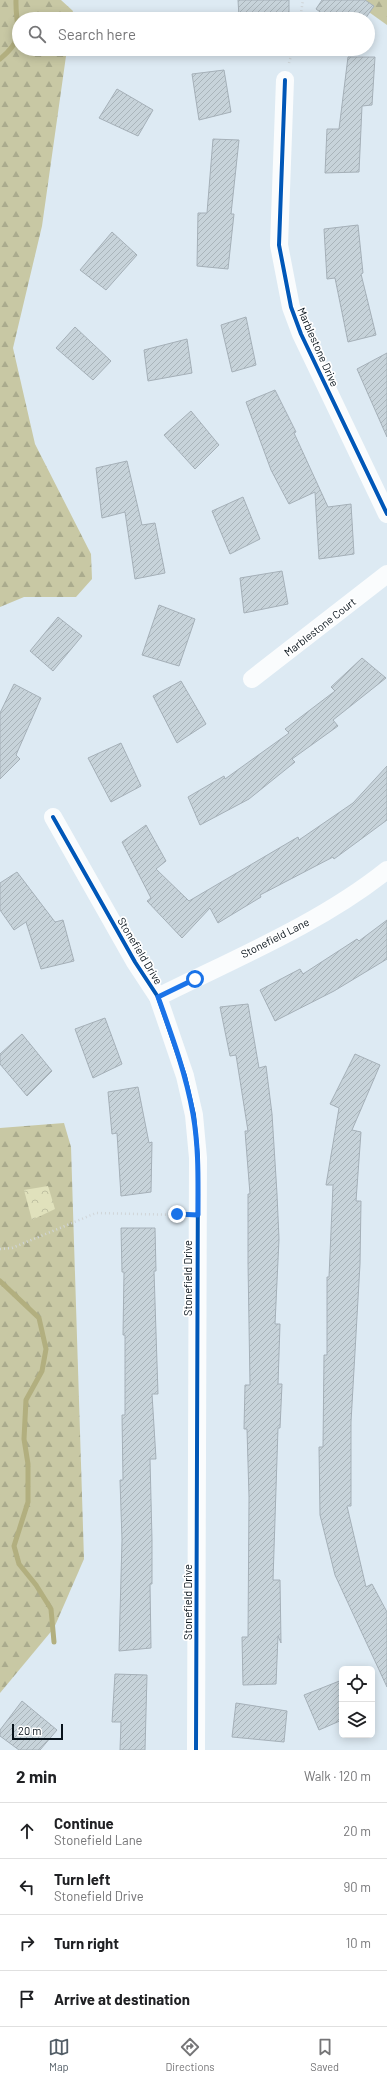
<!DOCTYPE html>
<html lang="en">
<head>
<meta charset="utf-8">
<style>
  body { margin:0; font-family:Barlow,sans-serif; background:#f2f2f2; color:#202124 }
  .controls { position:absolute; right:12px; bottom:12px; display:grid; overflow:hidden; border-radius:6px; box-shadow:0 2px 10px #0003 }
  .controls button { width:36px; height:36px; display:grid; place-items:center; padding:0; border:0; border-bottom:1px solid #e0e0e0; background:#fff; color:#202124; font:20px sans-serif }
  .scale { position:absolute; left:12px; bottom:10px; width:51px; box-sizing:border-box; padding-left:4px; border:2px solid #08131b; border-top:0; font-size:11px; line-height:14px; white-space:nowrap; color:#08131b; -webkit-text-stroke:3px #fff; paint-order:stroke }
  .stop { position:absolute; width:12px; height:12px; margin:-9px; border:3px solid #1a73e8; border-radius:50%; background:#fff }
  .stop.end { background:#1a73e8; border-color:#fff; box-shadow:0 1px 4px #0008 }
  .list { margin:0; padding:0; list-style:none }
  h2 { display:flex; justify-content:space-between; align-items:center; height:52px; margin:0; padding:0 16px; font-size:17px }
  h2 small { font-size:13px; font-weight:400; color:#757577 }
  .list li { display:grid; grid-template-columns:26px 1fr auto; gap:12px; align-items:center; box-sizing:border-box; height:56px; padding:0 16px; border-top:1px solid #e0e0e0 }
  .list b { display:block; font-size:15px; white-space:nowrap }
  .list p { margin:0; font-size:13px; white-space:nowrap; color:#757577 }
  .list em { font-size:13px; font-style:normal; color:#757577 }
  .icon { flex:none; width:22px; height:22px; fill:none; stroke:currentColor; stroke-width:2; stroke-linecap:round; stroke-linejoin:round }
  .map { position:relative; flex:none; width:387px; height:1750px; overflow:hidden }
  .search { position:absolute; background:#fff; box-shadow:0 2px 10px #0003; left:12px; right:12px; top:12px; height:44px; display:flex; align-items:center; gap:10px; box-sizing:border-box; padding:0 14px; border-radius:22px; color:#757577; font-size:15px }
  .sheet { height:276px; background:#fff }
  nav { display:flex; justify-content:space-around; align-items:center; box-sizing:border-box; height:56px; border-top:1px solid #e0e0e0; background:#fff; font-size:11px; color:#757577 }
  nav a { display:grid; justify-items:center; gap:2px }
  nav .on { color:#535e67 }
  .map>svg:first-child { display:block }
</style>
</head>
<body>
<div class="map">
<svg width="387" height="1750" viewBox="0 0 387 1750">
  <defs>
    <pattern id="forest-firs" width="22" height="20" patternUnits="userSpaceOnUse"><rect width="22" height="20" fill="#c8c8a4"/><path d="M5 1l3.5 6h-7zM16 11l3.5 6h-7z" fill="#aaab8d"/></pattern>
    <pattern id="park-crowns" width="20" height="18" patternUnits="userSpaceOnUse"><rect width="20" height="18" fill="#e0e1bc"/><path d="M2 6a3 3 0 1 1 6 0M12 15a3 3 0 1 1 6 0" fill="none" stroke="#bfc0a1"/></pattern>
    <pattern id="building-hatch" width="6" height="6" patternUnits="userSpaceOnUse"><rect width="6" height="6" fill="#c7d3da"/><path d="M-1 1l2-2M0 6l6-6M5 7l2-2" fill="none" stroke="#a9b4ba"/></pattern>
  </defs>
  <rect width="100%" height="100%" fill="#ddeaf3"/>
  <g fill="url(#forest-firs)">
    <path d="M0,0H61L73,11L71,19H19V49H67L42,226L13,348L35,444L91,554L92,579L76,597H24L0,607Z"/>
    <path d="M352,0H387V25Z"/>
    <path d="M64,1123L71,1147L84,1559L54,1628L0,1693V1128Z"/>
  </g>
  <path fill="url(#park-crowns)" d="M48,1186L55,1209L32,1220L24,1190Z"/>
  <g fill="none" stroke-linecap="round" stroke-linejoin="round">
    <g stroke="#b2af7f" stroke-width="5">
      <path d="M0,59C27,37 15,29 16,0"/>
      <path d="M0,1281L39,1318L46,1349L42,1371L26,1400L24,1439L28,1464V1502L14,1546L19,1564L36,1585L51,1609L54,1642"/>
    </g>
  </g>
  <g fill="url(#building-hatch)" stroke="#a5b0b8">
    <path d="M238,0H289V13L239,17Z"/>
    <path d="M322,0H365L374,6L365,19H330L316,9Z"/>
    <path d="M348,57H375L372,105L362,106L359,172L325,173L327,129H339Z"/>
    <path d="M224,70L231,112L199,120L192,74Z"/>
    <path d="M117,89L153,110L138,136L99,118Z"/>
    <path d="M213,139L239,140L231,214H234L228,269L197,266L198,213H207Z"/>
    <path d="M358,225L363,273L361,274L376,335L348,342L335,278L327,279L324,229Z"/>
    <path d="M112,232L137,255L106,290L80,270Z"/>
    <path d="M246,317L256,365L232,372L221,325Z"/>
    <path d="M75,327L111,361L93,380L56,348Z"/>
    <path d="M187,339L192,373L148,381L144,350Z"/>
    <path d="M387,353V437L357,369Z"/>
    <path d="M275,390L296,432L294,433L328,507L351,504L354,554L319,559L315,492L289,504L271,470L246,402Z"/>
    <path d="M191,411L219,445L195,469L164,435Z"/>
    <path d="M127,461L142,525L155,523L165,573L135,579L125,512L102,518L96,468Z"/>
    <path d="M243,497L260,539L230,554L212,511Z"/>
    <path d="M282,571L288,604L244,613L240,578Z"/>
    <path d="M159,605L195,619L179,666L142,655Z"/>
    <path d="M58,617L82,636L53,671L30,651Z"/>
    <path d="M362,658L386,678L333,720L338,726L292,759L295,762L249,799L200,825L188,797L224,776L225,779L289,733L285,729L335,691L331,687Z"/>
    <path d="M181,681L206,724L177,743L153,696Z"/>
    <path d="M14,684L41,698L16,755L20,759L0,779V713Z"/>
    <path d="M121,743L141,786L111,802L88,758Z"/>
    <path d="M387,766V820L334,859L333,857L260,895L261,897L218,923L210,908L182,938L147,901L151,898L122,842L146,825L166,861L156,869L189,901L298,837L299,840L353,803Z"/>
    <path d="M17,872L55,922L63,920L74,961L41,969L26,922L14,930L0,910V883Z"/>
    <path d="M387,920V959L334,991L275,1021L260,990L300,969L303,974L357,939L359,941Z"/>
    <path d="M248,1004L259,1068L266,1066L272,1114L277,1194L279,1239L275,1324H280L278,1384H282L280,1428H278L273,1580H280L281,1643L278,1636L276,1684L243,1685L242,1637H248L249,1497L247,1429H244L245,1385H250L248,1263V1194H250L245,1131H248L236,1055L230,1056L220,1007Z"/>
    <path d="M105,1018L122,1064L93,1078L75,1029Z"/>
    <path d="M22,1034L52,1071L27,1096L0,1064V1054Z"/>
    <path d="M355,1054L380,1065L352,1130L361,1132L356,1201H361L360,1264L351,1422V1506H347L366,1587L372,1584L387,1612V1687L335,1575L320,1515L319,1447H323L324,1355H327V1277H329L333,1185H326L339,1108L330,1104Z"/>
    <path d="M138,1087L149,1143L152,1142L151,1192L121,1196L117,1133L112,1134L108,1092Z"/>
    <path d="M121,1228H155L156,1271H154L158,1394H152L156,1459H150L152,1540V1584H150L151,1648L119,1651L122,1540L120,1480H123L122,1415H125V1335H123L124,1272H122Z"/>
    <path d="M115,1674L147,1675L145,1750H120L121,1722H112Z"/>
    <path d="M342,1680V1720L319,1730L304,1695Z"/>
    <path d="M22,1701L57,1730L40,1750H19L0,1736V1730Z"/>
    <path d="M236,1703L287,1711L284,1742L232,1737Z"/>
  </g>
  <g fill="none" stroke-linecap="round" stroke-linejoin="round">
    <g stroke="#d0d5d8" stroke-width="2.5" stroke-dasharray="1 3" stroke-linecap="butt">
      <path d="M300,19L303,0"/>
      <path d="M289,63L293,49"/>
      <path d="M0,1249L12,1248L96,1213L181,1215"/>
    </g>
    <g stroke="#fafcfd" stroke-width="18">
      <path d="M285,80L279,245L291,307L301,334L387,514"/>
      <path d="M252,679L387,574"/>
      <path d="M53,817L135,962L158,997L185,1076L194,1115L198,1158L196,1750"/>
      <path d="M158,997C234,959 321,923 387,870"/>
    </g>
    <defs>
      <g id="cycleway">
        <path d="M285,80L279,245L291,307L301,334L387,514"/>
        <path d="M53,817L135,962L158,997L185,1076L194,1115L198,1158L196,1750"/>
      </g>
    </defs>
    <use href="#cycleway" stroke="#fff" stroke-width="6"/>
    <use href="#cycleway" stroke="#0057b8" stroke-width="4"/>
  </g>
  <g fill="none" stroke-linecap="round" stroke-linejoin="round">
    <path stroke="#1a73e8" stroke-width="5" d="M177,1214L198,1215C198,1181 199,1148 193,1114C186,1074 172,1036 158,997L195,979"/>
  </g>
  <g text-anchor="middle" stroke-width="3.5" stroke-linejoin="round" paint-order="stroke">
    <g font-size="11" fill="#08131b" stroke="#fff">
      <text transform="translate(318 347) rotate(66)" y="4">Marblestone Drive</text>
      <text transform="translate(320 627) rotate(-38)" y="4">Marblestone Court</text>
      <text transform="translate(275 938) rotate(-27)" y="4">Stonefield Lane</text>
      <text transform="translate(140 951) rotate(59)" y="4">Stonefield Drive</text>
      <text transform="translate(188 1278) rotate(-90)" y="4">Stonefield Drive</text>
      <text transform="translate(188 1602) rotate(-90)" y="4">Stonefield Drive</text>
    </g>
  </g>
</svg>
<div class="controls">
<button><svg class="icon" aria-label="locate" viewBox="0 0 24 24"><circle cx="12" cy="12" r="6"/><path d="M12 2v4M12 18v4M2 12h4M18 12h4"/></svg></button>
<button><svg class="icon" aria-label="layers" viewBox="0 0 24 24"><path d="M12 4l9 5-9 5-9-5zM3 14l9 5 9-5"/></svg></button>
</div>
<div class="scale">20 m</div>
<div class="stop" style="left:195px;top:979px"></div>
<div class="stop end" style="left:177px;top:1214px"></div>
<div class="search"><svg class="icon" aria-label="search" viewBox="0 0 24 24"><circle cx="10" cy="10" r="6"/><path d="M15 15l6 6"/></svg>Search here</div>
</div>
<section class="sheet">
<h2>2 min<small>Walk · 120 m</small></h2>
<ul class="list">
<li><svg class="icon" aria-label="ahead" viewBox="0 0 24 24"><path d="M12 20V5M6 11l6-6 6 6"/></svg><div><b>Continue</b><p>Stonefield Lane</p></div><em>20 m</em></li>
<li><svg class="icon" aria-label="left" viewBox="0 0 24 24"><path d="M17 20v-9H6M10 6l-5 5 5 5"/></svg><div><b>Turn left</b><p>Stonefield Drive</p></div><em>90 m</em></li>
<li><svg class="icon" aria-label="right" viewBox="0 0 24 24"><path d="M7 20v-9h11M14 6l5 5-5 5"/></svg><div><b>Turn right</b></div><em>10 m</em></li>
<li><svg class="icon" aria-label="arrive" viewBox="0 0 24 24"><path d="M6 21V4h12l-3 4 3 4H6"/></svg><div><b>Arrive at destination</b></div></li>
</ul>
</section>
<nav>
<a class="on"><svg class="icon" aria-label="map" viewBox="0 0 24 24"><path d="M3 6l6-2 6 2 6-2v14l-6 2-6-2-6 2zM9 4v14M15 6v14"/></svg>Map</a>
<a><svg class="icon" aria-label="directions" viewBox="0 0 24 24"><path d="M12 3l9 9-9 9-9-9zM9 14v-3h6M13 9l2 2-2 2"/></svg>Directions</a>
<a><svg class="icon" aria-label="saved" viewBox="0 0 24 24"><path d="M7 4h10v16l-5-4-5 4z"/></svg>Saved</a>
</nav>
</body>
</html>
